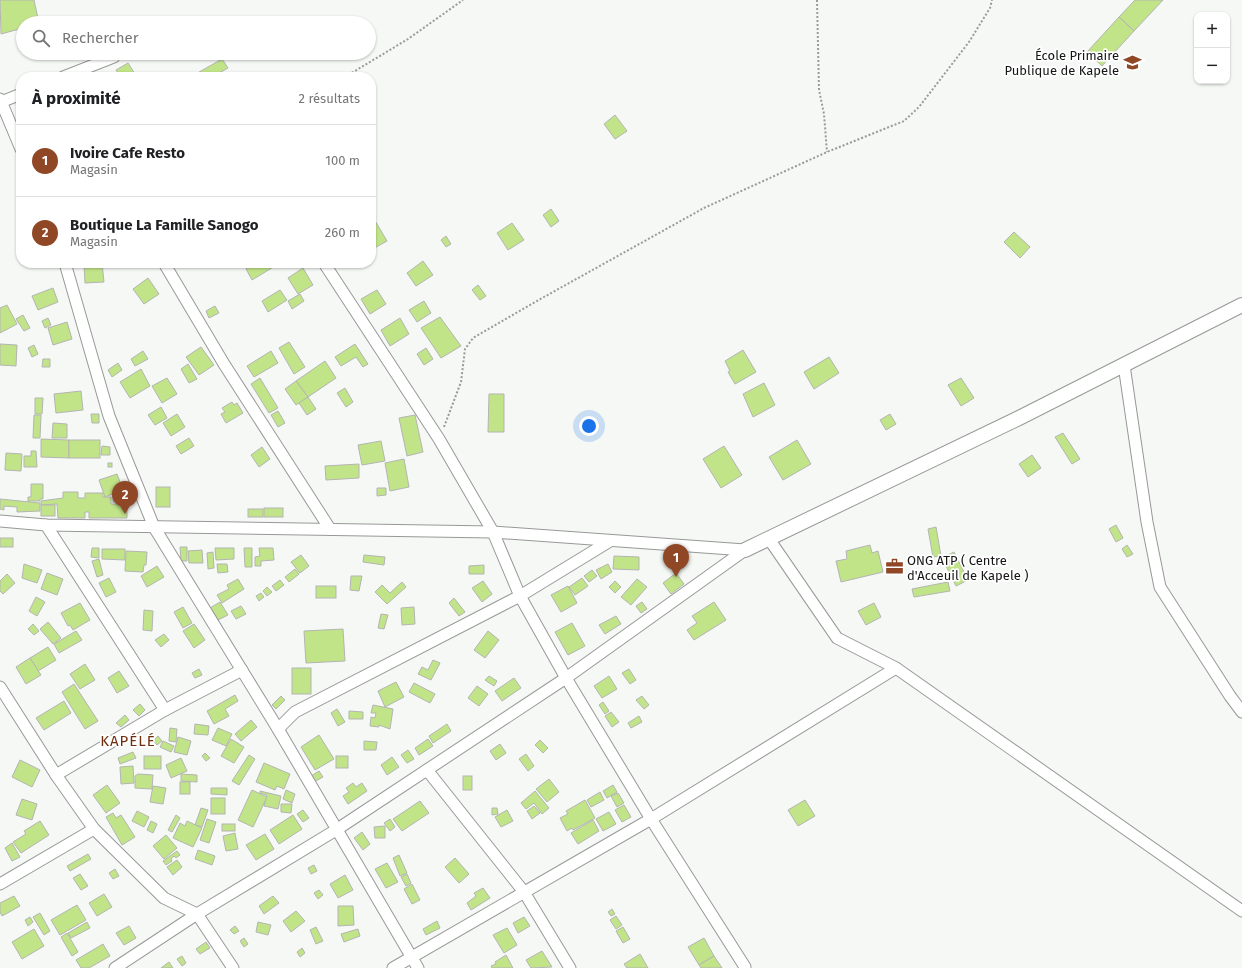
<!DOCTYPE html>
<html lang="fr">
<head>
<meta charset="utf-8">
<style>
  body { margin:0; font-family:"Fira Sans",sans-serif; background:#f2f2f2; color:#202124 }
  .controls { position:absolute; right:12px; top:12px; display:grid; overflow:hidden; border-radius:8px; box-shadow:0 1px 3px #0004 }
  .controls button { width:36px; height:36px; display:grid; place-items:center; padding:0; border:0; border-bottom:1px solid #e0e0e0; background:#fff; color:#202124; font:20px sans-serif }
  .you { position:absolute; left:589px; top:426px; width:14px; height:14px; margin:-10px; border:3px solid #fff; border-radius:50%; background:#1a73e8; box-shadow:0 0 0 6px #1a73e833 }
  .badge { display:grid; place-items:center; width:26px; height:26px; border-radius:50%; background:#8f4725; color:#fff; font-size:13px; font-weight:700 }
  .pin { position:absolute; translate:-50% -33px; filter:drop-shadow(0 1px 2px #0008) }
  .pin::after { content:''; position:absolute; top:21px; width:14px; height:12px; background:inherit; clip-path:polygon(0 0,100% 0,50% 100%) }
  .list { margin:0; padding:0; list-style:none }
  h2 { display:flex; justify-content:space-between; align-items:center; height:52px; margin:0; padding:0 16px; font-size:17px }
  h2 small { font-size:13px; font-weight:400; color:#757577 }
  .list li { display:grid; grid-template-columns:26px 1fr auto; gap:12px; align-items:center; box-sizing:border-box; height:72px; padding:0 16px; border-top:1px solid #e0e0e0 }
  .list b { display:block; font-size:15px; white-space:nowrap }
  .list p { margin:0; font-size:13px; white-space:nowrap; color:#757577 }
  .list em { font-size:13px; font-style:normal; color:#757577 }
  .icon { flex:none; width:22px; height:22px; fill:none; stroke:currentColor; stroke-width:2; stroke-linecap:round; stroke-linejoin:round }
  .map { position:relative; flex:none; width:1242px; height:968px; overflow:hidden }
  .search { position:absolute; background:#fff; box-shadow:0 1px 3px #0004; left:16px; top:16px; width:360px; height:44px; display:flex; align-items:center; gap:10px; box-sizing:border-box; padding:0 14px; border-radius:22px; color:#757577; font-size:15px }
  .panel { position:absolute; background:#fff; box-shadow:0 1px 3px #0004; left:16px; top:72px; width:360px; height:196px; border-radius:16px }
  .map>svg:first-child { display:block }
</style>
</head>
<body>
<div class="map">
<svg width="1242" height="968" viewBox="0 0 1242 968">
  <rect width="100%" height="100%" fill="#f5f8f5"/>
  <g fill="#c2e489" stroke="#b3b5b1">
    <path d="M0,0H34L39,23H23V28L1,34Z"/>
    <path d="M1135,0H1163L1134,31L1119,17Z"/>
    <path d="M1119,17L1134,31L1102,66L1087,52Z"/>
    <path d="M222,59L228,68L212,77H195L194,75Z"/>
    <path d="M128,63L135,74L130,77H121L116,70Z"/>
    <path d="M615,115L627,131L615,139L604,124Z"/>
    <path d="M551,209L559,221L551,227L543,215Z"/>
    <path d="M371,214L387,241L371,250Z"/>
    <path d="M512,223L524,240L508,250L497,233Z"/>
    <path d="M1014,232L1030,247L1020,258L1004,242Z"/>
    <path d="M446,236L451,244L446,247L441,240Z"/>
    <path d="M423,261L433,275L416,286L407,273Z"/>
    <path d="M102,263L104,282L85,283L84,265Z"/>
    <path d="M256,263H280L252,280L246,269Z"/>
    <path d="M303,268L313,285L298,294L288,278Z"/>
    <path d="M148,278L159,294L144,304L133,289Z"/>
    <path d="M478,285L486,296L480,300L472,290Z"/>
    <path d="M53,288L58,302L38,310L32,296Z"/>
    <path d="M280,290L287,300L268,312L262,301Z"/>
    <path d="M377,290L386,304L370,314L361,299Z"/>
    <path d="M300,294L304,301L292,309L288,301Z"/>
    <path d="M424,301L431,313L417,322L409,310Z"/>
    <path d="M7,305L17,324L0,333V308Z"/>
    <path d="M215,306L219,313L209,318L206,311Z"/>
    <path d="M23,315L30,328L24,331L16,319Z"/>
    <path d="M440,317L461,346L441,358L421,328Z"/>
    <path d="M48,318L51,325L45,328L42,321Z"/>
    <path d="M400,318L409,334L390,346L381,330Z"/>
    <path d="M67,322L72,339L53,345L48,328Z"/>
    <path d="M289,342L305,367L294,374L279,348Z"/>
    <path d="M0,344L17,345L16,366L0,365Z"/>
    <path d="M355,344L368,364L363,367L356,357L341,366L335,357Z"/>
    <path d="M34,345L38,354L32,357L28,348Z"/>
    <path d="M201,347L214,365L199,375L186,357Z"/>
    <path d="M426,348L433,359L424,365L417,354Z"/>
    <path d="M743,350L756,372L735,384L728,372L730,371L725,361Z"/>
    <path d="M143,351L148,359L135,366L131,359Z"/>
    <path d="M271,351L278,363L254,377L247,366Z"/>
    <path d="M829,357L839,373L814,389L804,372Z"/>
    <path d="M43,359H50V367H42Z"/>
    <path d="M325,361L336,378L308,397L296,381Z"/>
    <path d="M118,363L122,370L112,377L108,370Z"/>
    <path d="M188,364L197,379L189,383L181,369Z"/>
    <path d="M141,369L150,386L130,398L120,382Z"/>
    <path d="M167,378L177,394L162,403L152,386Z"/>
    <path d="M260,378L278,408L269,413L251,384Z"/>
    <path d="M961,378L974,398L961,406L948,385Z"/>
    <path d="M296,381L308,397L296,405L285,389Z"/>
    <path d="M764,383L775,405L753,417L743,394Z"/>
    <path d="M345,388L353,402L346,407L337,393Z"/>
    <path d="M81,391L83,410L56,413L54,394Z"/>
    <path d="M489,394H504V432H488Z"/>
    <path d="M308,397L316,409L307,415L299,403Z"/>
    <path d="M35,398H43L42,414H35Z"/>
    <path d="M232,402L234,405L237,403L243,413L226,423L221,414L225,412L222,408Z"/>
    <path d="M161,407L167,418L155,425L148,415Z"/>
    <path d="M278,411L285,423L278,427L271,415Z"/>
    <path d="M91,414H99V423H92Z"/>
    <path d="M177,414L185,427L171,436L163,423Z"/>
    <path d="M890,414L896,424L886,430L880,420Z"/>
    <path d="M34,415H41L40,438H33Z"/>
    <path d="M415,415L423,452L407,456L399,418Z"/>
    <path d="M53,423L67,424V438H52Z"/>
    <path d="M1063,433L1080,459L1072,464L1055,437Z"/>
    <path d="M189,438L194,446L181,454L176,446Z"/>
    <path d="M41,439L69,440V458L41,457Z"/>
    <rect x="69" y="440" width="31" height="18"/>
    <path d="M797,440L811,464L783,480L769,457Z"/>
    <path d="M381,441L385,461L362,465L358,445Z"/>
    <path d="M102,446L110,447V455H101Z"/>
    <path d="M724,446L742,475L721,488L703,459Z"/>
    <path d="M262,447L270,459L259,467L251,455Z"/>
    <path d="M31,451H36L37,467H24V456H31Z"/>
    <path d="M6,453L22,454L21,471L5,470Z"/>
    <path d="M1032,455L1041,468L1028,477L1019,464Z"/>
    <path d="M404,459L409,487L390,491L385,463Z"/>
    <rect x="108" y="463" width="4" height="4"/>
    <path d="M359,464V478L326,480L325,466Z"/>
    <path d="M117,474L123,490L105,497L99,480Z"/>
    <path d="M31,484H43V499H40V501H28V497H31Z"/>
    <rect x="156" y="487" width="14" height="20"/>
    <path d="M377,488H386V495L377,496Z"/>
    <path d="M63,492H78V498H85V493H103V497H111V504H127V518H89V512H85V518H58L57,504L41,505V501L63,498Z"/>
    <rect x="113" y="494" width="9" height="8"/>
    <path d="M0,499L40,503V511L17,512V507L4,506V510L0,509Z"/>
    <rect x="41" y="505" width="14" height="11"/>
    <rect x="264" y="508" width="19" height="9"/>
    <rect x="248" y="509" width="15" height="8"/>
    <path d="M1116,525L1123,538L1116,542L1109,529Z"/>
    <path d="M936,527L941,556L933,557L928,529Z"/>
    <rect x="0" y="538" width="13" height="9"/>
    <path d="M870,545L872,553L878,551L883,572L841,582L836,561L847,559L846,551Z"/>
    <path d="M1127,545L1133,554L1127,557L1122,549Z"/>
    <path d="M180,547H187V561H181Z"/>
    <path d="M92,548H99V558L91,557Z"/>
    <path d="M215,548H234V559L216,560Z"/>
    <path d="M244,548H252V567H245Z"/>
    <path d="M259,548H273L274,560L261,561V566H255V557L260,556Z"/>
    <path d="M102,549H125V560L102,559Z"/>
    <path d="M202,550L203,563H189L188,551Z"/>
    <path d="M126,551L147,552L146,565H144L143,572L125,571Z"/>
    <path d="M213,552L214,568L208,569L207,553Z"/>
    <path d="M954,552L968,580L956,586L942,558Z"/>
    <path d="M301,555L309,566L300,573L291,562Z"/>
    <path d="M364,555L385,557L384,565L363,562Z"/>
    <path d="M614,556L639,557V570L613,569Z"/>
    <path d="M99,559L103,575L97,577L92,561Z"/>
    <path d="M24,564L42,570L37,583L22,578Z"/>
    <path d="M217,564H227L228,572L218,573Z"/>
    <path d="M608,564L612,572L601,579L596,570Z"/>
    <path d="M484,565V574H469V566Z"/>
    <path d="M157,566L164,577L147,587L141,576Z"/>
    <path d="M295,569L299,574L289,582L285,577Z"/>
    <path d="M592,570L597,576L589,582L584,576Z"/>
    <path d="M47,573L63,579L57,595L41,589Z"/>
    <path d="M676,573L684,584L671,594L663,583Z"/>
    <path d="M7,574L15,583L3,594L0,591V581Z"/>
    <path d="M351,576H362L359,591L350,590Z"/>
    <path d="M109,578L116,592L106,597L99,583Z"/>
    <path d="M582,578L588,586L575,595L569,587Z"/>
    <path d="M238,579L244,589L222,603L217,595L229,589L227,585Z"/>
    <path d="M637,579L647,587L631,605L621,597Z"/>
    <path d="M280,580L284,585L276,591L272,586Z"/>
    <path d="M483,581L492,594L482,602L472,588Z"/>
    <path d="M615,581L621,587L615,593L609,587Z"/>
    <path d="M402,582L406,587L387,604L375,592L382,585L390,593Z"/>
    <path d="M948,582L950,591L914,597L912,589Z"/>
    <rect x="316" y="586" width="20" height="12"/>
    <path d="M568,586L577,603L561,612L551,595Z"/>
    <path d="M267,587L272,592L267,596L263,591Z"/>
    <path d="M261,593L264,597L259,601L256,596Z"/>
    <path d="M36,597L45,602L37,616L29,611Z"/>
    <path d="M454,598L465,612L459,616L449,603Z"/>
    <path d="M220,602L228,615L218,620L210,608Z"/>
    <path d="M642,602L647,609L641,613L636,606Z"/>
    <path d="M714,602L726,620L694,640L687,630L697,623L692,616Z"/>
    <path d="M80,603L90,620L73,630L70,625L68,626L61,613Z"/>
    <path d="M874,603L881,617L866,625L858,611Z"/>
    <path d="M241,606L246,614L236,619L231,611Z"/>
    <path d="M183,607L192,623L183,628L174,612Z"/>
    <path d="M414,607L415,624L402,625L401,608Z"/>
    <path d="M144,610L153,611L152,631L143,630Z"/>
    <path d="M381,614L388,615L384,629L378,628Z"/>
    <path d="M616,616L621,624L605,634L599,625Z"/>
    <path d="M48,622L61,638L53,644L40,629Z"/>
    <path d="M572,623L585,646L568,655L555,632Z"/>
    <path d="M33,624L39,631L34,635L28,629Z"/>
    <path d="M194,624L205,640L194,648L183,631Z"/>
    <path d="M343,629L345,661L306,663L304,631Z"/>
    <path d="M76,631L82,640L59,653L54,644Z"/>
    <path d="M488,631L499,640L485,658L474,650Z"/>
    <path d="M164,634L169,640L161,647L155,640Z"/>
    <path d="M48,647L56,660L38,671L30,658Z"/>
    <path d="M30,658L41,675L26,684L16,667Z"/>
    <path d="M433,660L440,663L431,680L418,674L422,667L428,670Z"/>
    <path d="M85,664L95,680L80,689L70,674Z"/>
    <rect x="292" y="668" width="19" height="26"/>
    <path d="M199,669L202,675L195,678L192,673Z"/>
    <path d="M629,669L636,680L630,684L622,673Z"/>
    <path d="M119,671L129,686L117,693L108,678Z"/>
    <path d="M489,676L497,681L494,686L485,680Z"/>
    <path d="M609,676L617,689L602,698L594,686Z"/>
    <path d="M514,678L521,688L502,701L495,691Z"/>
    <path d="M396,682L404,697L385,707L378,691Z"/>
    <path d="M414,683L435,694L430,703L409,692Z"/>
    <path d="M74,684L98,721L85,729L62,692Z"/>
    <path d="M477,686L488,694L479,706L468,698Z"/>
    <path d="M235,695L238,701L225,709L229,716L214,724L207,711Z"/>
    <path d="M281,696L285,700L276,709L272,705Z"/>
    <path d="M642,696L649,705L644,709L636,700Z"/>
    <path d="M64,701L71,713L44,730L36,718Z"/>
    <path d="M603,702L609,711L605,714L599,705Z"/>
    <path d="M140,704L145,710L139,716L133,710Z"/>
    <path d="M373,705L393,709L390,729L379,725V727L370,726L371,717L375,718L376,713H371Z"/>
    <path d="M337,709L345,722L338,726L331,713Z"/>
    <path d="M349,711L363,712V719H349Z"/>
    <path d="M611,712L619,722L612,727L605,716Z"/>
    <path d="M125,715L129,720L121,727L116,723Z"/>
    <path d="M639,716L642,722L631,728L628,723Z"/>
    <path d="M251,720L257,727L241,741L235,734Z"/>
    <path d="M195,724L209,726L208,735L194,734Z"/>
    <path d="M447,724L451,731L433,743L429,736Z"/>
    <path d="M170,728L177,729L176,742L169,741Z"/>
    <path d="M218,728L232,734L226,746L212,740Z"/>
    <path d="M319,735L334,759L315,770L301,747Z"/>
    <path d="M158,736L162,741L157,745L153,741Z"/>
    <path d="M178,737L191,741L187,755L174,752Z"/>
    <path d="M231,739L244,747L234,763L221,756Z"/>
    <path d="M428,739L433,746L419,755L415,748Z"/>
    <path d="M540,740L548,748L543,753L535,745Z"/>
    <path d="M163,741L174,746L171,752L160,747Z"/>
    <path d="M364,741L377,742L376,750H364Z"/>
    <path d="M500,744L506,753L496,760L490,751Z"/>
    <path d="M408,750L414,759L407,763L401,755Z"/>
    <path d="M133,752L136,758L120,764L118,758Z"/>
    <path d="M205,753L210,758L206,761L202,756Z"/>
    <path d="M526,754L534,766L528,771L519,759Z"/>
    <path d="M249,755L255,759L239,785L232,781Z"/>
    <rect x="144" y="756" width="17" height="13"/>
    <rect x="336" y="756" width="12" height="12"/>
    <path d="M392,757L399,767L387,775L381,765Z"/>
    <path d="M181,758L187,771L171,778L166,765Z"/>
    <path d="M20,760L40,770L32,787L12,777Z"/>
    <path d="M264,763L290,774L284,789L277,786L275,790L256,782Z"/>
    <path d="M133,766L134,783L121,784L120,767Z"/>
    <path d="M319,771L323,777L314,782L311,776Z"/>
    <path d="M138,774L153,775L152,789L135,788V776Z"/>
    <path d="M181,774L197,775V782L181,781Z"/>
    <rect x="463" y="776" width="9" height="14"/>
    <path d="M549,779L559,792L547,802L536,789Z"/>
    <rect x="180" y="782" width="10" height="12"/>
    <path d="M353,783L356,787L362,783L367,791L348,804L343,796L349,792L346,788Z"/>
    <path d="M107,785L120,803L106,813L93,795Z"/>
    <path d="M613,785L617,792L607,798L603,791Z"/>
    <path d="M153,786L166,788L163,804L150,802Z"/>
    <path d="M211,788H227V795L211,794Z"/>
    <path d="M252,790L267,797L253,827L238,820Z"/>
    <path d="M286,790L295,794L292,803L283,799Z"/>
    <path d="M260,791L281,796L278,809L264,806L267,795L260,793Z"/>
    <path d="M535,791L549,808L542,814L534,803L526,809L521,803Z"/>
    <path d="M600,792L604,800L591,807L587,800Z"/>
    <path d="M618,793L624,803L617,807L611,796Z"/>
    <rect x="211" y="798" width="14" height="16"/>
    <path d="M22,799L37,804L32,820L16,815Z"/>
    <path d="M585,800L595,818L573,830L572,828L567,831L560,818L568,814L566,811Z"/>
    <path d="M805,800L815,816L798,826L788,810Z"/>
    <path d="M420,801L429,813L402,831L393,819Z"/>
    <path d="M281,804H292L291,813L281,812Z"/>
    <path d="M624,805L631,817L622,822L615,810Z"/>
    <path d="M534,806L540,813L532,819L527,811Z"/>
    <path d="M201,808L208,810L202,827L195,825Z"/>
    <path d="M492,808H497L498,814L492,815Z"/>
    <path d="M303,810L309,818L303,822L297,814Z"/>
    <path d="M507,810L513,821L501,827L495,817Z"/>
    <path d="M137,811L149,817L144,827L132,821Z"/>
    <path d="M609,812L616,824L603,831L596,819Z"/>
    <path d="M113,813L116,818L121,815L135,837L122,845L106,817Z"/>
    <path d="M176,815L180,818L172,832L168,830Z"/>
    <path d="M293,815L302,829L279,844L270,830Z"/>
    <path d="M207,819L216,822L209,843L200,840Z"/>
    <path d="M390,819L395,827L390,831L384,823Z"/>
    <path d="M593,820L599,831L578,844L571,833Z"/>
    <path d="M40,821L49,835L21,853L13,842L26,834L24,831Z"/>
    <path d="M151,821L157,824L153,833L147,830Z"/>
    <path d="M187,821L202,828L193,847L173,838L180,823L185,826Z"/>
    <rect x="222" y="824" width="13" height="7"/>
    <path d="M385,826V838H375L374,827Z"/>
    <path d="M362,832L370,844L363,850L354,838Z"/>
    <path d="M235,833L238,849L226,851L223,836Z"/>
    <path d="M265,834L274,849L256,860L246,845Z"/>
    <path d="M166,835L177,848L164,859L153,846Z"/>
    <path d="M12,843L20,857L12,861L5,848Z"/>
    <path d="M198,850L215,856L212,865L195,859Z"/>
    <path d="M177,851L180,855L176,858L174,856L171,859L172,861L166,865L163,861Z"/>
    <path d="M88,854L91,859L70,871L67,866Z"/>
    <path d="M399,855L407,873L400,876L393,858Z"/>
    <path d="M455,858L469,874L459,883L445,867Z"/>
    <path d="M177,860L182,867L173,875L167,867Z"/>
    <path d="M387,863L398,882L386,888L375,869Z"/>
    <path d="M314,865L317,871L311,874L308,868Z"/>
    <path d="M115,869L119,876L113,879L109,873Z"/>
    <path d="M80,874L88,886L81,890L73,878Z"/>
    <path d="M407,874L411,883L406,886L401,877Z"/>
    <path d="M345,875L353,890L338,898L330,884Z"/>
    <path d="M412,884L420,900L412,904L404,889Z"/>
    <path d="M483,888L490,898L471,910L467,903L476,896L474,893Z"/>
    <path d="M319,890L323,895L318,899L314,893Z"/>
    <path d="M104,894L112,907L97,916L89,903Z"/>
    <path d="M14,896L20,906L2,916L0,912V903Z"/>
    <path d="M273,896L279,903L264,914L259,906Z"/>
    <path d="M77,905L86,920L60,935L51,920Z"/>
    <path d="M338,906H353L354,925L338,926Z"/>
    <path d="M612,909L615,914L611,916L608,912Z"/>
    <path d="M296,911L305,921L291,932L283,921Z"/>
    <path d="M40,913L50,931L44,935L33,917Z"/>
    <path d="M616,916L622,925L616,929L610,920Z"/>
    <path d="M30,917L33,922L28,926L25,920Z"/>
    <path d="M524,917L530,926L518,933L513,923Z"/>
    <path d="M437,921L440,928L426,935L423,929Z"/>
    <path d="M87,922L90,928L71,938L68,933Z"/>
    <path d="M258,922L271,925L268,935L256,932Z"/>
    <path d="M129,926L136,938L124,945L116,933Z"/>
    <path d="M235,926L239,931L234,934L230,930Z"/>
    <path d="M316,927L323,941L316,944L310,930Z"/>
    <path d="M623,927L630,939L623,943L616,931Z"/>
    <path d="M507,928L517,945L504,953L493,935Z"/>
    <path d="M34,929L44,946L22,959L12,942Z"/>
    <path d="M358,929L360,936L344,942L341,934Z"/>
    <path d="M67,933L78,952L72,956L61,937Z"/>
    <path d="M244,938L248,944L244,947L240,941Z"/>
    <path d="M704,938L714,956L699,965L688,947Z"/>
    <path d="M206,942L210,948L200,954L196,949Z"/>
    <path d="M103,944L110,956L89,968H81L76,960Z"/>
    <path d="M302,948L305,953L300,957L297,952Z"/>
    <path d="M542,951L552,967L531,968L526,960Z"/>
    <path d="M640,954L648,968H627L624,964Z"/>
    <path d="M506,955L513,968H492L491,966L496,964L495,962Z"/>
    <path d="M182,956L186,963L182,966L177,959Z"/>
    <path d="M714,956L722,968H701L699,965Z"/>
    <path d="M169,962L173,968H161Z"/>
  </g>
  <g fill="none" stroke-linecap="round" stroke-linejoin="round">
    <defs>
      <g id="minor">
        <path d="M63,77L114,57"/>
        <path d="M0,99L21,149"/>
        <path d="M1,102L21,94"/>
        <path d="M65,263L109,416L154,527L278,729L418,968"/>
        <path d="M164,263L224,364L330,529"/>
        <path d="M324,263L439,439L493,532L520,596L566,678L651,819L745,967"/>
        <path d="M1124,365L1147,522L1160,587L1230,696L1242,712"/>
        <path d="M0,521L46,525L493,532L745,550"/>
        <path d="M46,525L165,710"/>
        <path d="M769,539L837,638L896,668L1242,911"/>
        <path d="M0,687L56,775L94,829L164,898L197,914L233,968"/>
        <path d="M278,729L295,712L520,596L610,541"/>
        <path d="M427,770L524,892L570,968"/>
        <path d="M56,775L165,710L242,670"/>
        <path d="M0,884L94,829"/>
        <path d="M115,968L197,914L336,830L566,678L745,550"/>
        <path d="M393,968L651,819L896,668"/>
      </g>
      <path id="tertiary" d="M745,550L1019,418L1242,305"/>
    </defs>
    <use href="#minor" stroke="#979997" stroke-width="13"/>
    <use href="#tertiary" stroke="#979997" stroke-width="16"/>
    <g stroke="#999b99" stroke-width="2" stroke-dasharray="2 2" stroke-linecap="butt">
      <path d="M817,0L819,90L824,114L827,152"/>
      <path d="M345,77L408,39L463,0"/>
      <path d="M444,427L461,382L465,349L473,338L544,297L704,208L827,152L904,121L919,107L969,42L990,8L992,0"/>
    </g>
    <use href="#minor" stroke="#fff" stroke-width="11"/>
    <use href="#tertiary" stroke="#fff" stroke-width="14"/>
  </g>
  <defs>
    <symbol id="school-bare" viewBox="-9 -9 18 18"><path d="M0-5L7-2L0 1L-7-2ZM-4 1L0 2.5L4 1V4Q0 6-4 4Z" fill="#8f4725" stroke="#fff" stroke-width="2.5" paint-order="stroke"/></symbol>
    <symbol id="office-bare" viewBox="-9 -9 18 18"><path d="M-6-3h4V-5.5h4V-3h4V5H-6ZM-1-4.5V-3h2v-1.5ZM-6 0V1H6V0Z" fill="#8f4725" stroke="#fff" stroke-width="2.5" paint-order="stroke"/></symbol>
  </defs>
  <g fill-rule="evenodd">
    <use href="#school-bare" x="1120" y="50" width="25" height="25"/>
    <use href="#office-bare" x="882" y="554" width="25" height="25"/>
  </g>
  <g text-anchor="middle" stroke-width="3.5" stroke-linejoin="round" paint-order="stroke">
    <g font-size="13" fill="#141514" stroke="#fff" text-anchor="end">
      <text x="1119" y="60">École Primaire<tspan x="1119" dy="15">Publique de Kapele</tspan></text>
      <text x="907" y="565" text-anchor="start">ONG ATP ( Centre<tspan x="907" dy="15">d'Acceuil de Kapele )</tspan></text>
    </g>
    <g font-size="15" letter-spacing="1" fill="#6f2f0e" stroke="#fff">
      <text x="128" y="746">KAPÉLÉ</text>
    </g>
  </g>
</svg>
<div class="controls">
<button>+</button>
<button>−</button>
</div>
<div class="you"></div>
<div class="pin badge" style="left:676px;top:577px">1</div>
<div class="pin badge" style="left:125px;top:514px">2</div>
<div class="search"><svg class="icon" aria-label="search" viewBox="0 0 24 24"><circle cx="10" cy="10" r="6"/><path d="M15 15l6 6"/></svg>Rechercher</div>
<section class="panel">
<h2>À proximité<small>2 résultats</small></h2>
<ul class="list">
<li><span class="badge">1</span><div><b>Ivoire Cafe Resto</b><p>Magasin</p></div><em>100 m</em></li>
<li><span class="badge">2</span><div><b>Boutique La Famille Sanogo</b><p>Magasin</p></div><em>260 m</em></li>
</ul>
</section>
</div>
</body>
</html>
